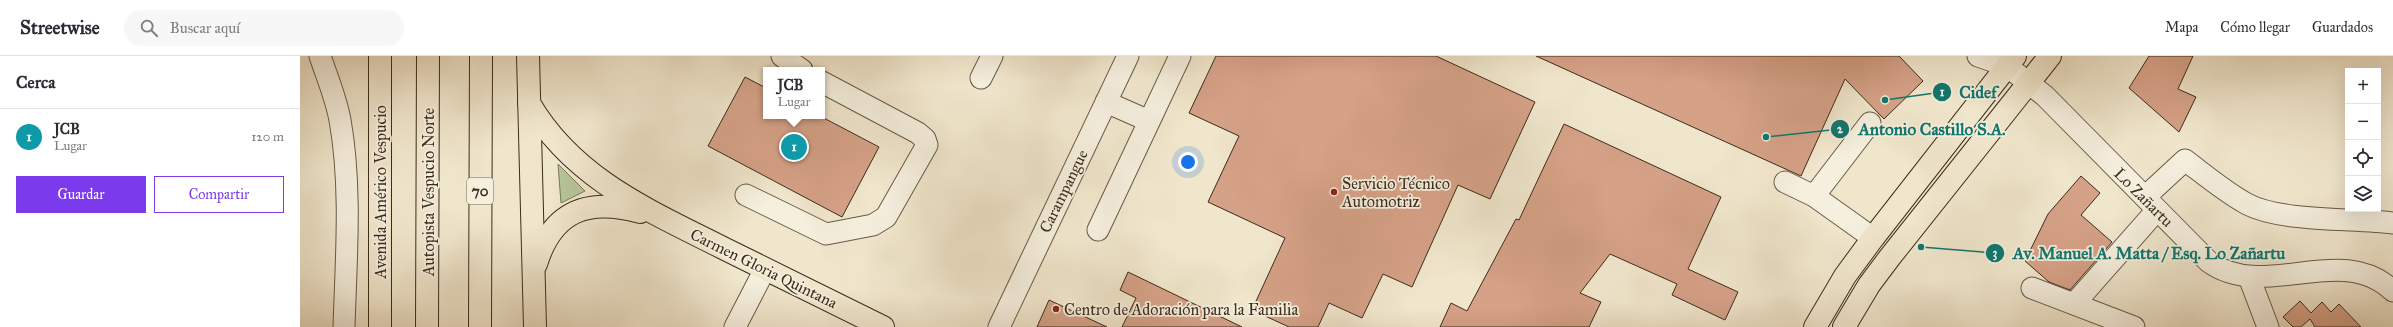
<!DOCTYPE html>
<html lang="es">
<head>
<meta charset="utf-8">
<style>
  body { margin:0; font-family:"IM FELL Great Primer",serif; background:#f7f7f7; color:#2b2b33 }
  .controls { position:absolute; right:12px; top:12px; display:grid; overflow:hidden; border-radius:0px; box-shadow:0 4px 16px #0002 }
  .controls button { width:36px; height:36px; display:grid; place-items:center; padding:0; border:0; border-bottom:1px solid #e1e1e2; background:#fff; color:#2b2b33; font:20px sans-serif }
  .you { position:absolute; left:888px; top:106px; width:14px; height:14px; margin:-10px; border:3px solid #fff; border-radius:50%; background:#1a73e8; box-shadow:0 0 0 6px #1a73e833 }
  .badge { display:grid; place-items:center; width:26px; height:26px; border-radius:50%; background:#7c3aed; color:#fff; font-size:13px; font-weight:700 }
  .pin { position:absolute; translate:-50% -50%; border:2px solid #fff; box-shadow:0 1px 4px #0006 }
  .popup { position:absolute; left:463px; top:11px; width:62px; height:52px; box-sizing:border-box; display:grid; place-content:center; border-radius:0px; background:#fff; filter:drop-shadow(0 1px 3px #0005); font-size:13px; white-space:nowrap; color:#7c7c81 }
  .popup b { font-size:15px; color:#2b2b33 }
  .popup::after { content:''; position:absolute; left:50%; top:100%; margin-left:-8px; border:8px solid transparent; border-top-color:#fff }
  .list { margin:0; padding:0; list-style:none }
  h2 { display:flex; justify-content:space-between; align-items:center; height:52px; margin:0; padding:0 16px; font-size:17px }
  h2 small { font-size:13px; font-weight:400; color:#7c7c81 }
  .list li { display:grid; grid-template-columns:26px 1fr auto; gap:12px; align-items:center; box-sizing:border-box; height:56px; padding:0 16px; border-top:1px solid #e1e1e2 }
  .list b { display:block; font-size:15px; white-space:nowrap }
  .list p { margin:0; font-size:13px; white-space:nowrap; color:#7c7c81 }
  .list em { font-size:13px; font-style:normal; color:#7c7c81 }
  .actions { display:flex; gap:8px; padding:12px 16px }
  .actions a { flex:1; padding:9px 0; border:1px solid #7c3aed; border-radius:0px; text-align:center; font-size:14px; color:#7c3aed }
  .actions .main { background:#7c3aed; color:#fff }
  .icon { flex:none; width:22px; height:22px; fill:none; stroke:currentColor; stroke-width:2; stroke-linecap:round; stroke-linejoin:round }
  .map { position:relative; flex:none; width:2093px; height:271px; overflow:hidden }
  header { display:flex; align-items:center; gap:24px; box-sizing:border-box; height:56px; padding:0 20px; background:#fff; border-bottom:1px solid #e1e1e2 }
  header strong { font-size:19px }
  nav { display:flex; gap:22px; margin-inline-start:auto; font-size:14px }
  .search { width:280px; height:36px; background:#f7f7f7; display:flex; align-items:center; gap:10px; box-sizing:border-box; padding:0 14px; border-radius:22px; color:#7c7c81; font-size:15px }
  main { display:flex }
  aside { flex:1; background:#fff }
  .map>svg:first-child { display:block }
</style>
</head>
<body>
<header>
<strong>Streetwise</strong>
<div class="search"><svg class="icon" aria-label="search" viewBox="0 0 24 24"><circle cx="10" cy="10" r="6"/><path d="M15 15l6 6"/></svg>Buscar aquí</div>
<nav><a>Mapa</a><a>Cómo llegar</a><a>Guardados</a></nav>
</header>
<main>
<aside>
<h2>Cerca<small></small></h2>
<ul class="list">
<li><span class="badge" style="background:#0f9aa8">1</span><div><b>JCB</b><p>Lugar</p></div><em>120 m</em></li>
</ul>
<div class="actions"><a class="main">Guardar</a><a>Compartir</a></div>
</aside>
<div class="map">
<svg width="2093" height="271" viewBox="0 0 2093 271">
  <rect width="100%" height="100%" fill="#f0e6cc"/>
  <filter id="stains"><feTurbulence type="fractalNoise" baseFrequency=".005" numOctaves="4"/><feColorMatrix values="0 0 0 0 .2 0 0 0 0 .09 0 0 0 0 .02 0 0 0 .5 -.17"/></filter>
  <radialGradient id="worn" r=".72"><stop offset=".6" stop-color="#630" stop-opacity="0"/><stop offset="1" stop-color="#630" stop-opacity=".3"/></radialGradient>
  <path fill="#b6c69a" stroke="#79795b" d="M258,108L285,135L261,147Z"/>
  <g fill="#d5a187" stroke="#3c2c1c">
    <path d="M916,0H1136L1235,46L1190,143L1158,129L1112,231L1083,218L1062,262L1029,247L1018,271H989L952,254L985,182L908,146L939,80L889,57Z"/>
    <path d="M1236,0H1599L1623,25L1584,63L1545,23L1501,120Z"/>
    <path d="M1849,0H1893L1878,33L1896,41L1879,76L1829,32Z"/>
    <path d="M445,21L466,32V60H520L579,91L542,161L408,90Z"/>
    <path d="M1264,68L1421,141L1388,213L1438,236L1425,264L1372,239L1377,228L1310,198L1280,237L1301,246L1289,271H1140L1151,247L1167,255L1216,163L1219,164Z"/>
    <path d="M1781,120L1800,137L1781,159L1812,186L1770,234L1749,226L1725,205L1748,158Z"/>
    <path d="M828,216L942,271H822L836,242L820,234Z"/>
    <path d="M749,244L807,271H737Z"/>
    <path d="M2000,245L2011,257L2022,246L2031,256L2039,248L2061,271H2015L2010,263L2001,271H1993L1983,261Z"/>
  </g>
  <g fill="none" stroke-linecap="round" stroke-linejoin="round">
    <defs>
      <g id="minor">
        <path d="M20,0C27,21 36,42 40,64C52,132 46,203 44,271"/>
        <path d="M482,0L502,14"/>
        <path d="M1678,0L1707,10L1745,40L1909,206C1965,246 2041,185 2093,235"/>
        <path d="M681,22L692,0"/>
        <path d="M806,46L849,65"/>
        <path d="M1485,126L1514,140L1573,182"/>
        <path d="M446,139L526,178L573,169L586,161L627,89L625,83L618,77L522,26"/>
        <path d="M1514,140L1570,67"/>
        <path d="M1845,141L1885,104C1905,119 1925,136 1947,148C1981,166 2053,162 2093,167"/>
        <path d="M798,174L880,0"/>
        <path d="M1949,221L1968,271"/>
        <path d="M1732,232L1834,271"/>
        <path d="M1774,248L1857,154"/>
        <path d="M435,271L465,213"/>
        <path d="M699,271L828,0"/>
      </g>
      <g id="major">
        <path d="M80,0V271"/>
        <path d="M228,0L235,271"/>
        <path d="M229,47C273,123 350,155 425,193C478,219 530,245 583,271"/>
        <path d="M236,208C253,153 289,142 340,156"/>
        <path d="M1515,271L1545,220L1573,182L1715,0"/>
        <path d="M1544,271L1569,229L1590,201L1750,0"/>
      </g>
      <g id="highway">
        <path d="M127,271L128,0"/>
        <path d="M180,271L181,0"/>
      </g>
    </defs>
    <use href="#minor" stroke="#695a48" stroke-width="23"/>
    <use href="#major" stroke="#3c2c1c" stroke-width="24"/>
    <use href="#highway" stroke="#3c2c1c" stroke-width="24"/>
    <use href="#minor" stroke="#f5efde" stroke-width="21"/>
    <use href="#major" stroke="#f0e6cc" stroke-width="22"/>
    <use href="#highway" stroke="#f0e6cc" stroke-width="22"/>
  </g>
  <g fill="#8f2418" stroke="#f5efde" stroke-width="1.5">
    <circle cx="1034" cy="136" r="4"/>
    <circle cx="756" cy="253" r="4"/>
  </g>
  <g text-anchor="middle" stroke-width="3.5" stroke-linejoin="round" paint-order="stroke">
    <rect fill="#f5efde" stroke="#746656" stroke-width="1" x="167" y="122" width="26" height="26" rx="3"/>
    <g font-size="15" font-weight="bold" fill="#3c2c1c">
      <text x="180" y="140">70</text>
    </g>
    <g font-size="16" fill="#3c2c1c" stroke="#f5efde" text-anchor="start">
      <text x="1042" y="133">Servicio Técnico<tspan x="1042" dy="18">Automotriz</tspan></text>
      <text x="764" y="259">Centro de Adoración para la Familia</text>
    </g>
    <g font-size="16" fill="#3c2c1c" stroke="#f5efde">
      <text transform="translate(763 135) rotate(-64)" y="6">Carampangue</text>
      <text transform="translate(80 136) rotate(-90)" y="6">Avenida Américo Vespucio</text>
      <text transform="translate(128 136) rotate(-90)" y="6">Autopista Vespucio Norte</text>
      <text transform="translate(1844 141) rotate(45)" y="6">Lo Zañartu</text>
      <text transform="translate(464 212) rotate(26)" y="6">Carmen Gloria Quintana</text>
    </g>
  </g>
  <path fill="none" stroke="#0f766e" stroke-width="1.5" d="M1585 44L1642 36M1466 81L1540 73M1621 191L1695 197"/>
  <g fill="#0f766e" stroke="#f5efde" stroke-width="1.5">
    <circle cx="1585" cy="44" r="4"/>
    <circle cx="1466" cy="81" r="4"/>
    <circle cx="1621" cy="191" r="4"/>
    <circle cx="1642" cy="36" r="10"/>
    <circle cx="1540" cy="73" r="10"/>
    <circle cx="1695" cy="197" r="10"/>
  </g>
  <g font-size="12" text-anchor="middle" font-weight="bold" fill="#fff">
    <text x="1642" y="40">1</text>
    <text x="1540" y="77">2</text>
    <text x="1695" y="201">3</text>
  </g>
  <g font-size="17" text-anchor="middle" font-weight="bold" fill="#0f766e" stroke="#f5efde" stroke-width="3.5" stroke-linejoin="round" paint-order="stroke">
    <text x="1678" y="42">Cidef</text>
    <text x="1632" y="79">Antonio Castillo S.A.</text>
    <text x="1849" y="203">Av. Manuel A. Matta / Esq. Lo Zañartu</text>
  </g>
  <rect width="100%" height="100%" filter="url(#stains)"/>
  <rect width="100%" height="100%" fill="url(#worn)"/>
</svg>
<div class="controls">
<button>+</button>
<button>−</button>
<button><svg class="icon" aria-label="locate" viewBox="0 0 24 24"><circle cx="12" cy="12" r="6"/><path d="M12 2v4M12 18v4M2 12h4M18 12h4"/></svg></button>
<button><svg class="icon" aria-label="layers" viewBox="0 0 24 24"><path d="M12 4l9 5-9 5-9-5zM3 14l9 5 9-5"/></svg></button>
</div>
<div class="you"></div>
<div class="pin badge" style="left:494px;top:91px;background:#0f9aa8">1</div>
<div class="popup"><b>JCB</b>Lugar</div>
</div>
</main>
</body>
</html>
